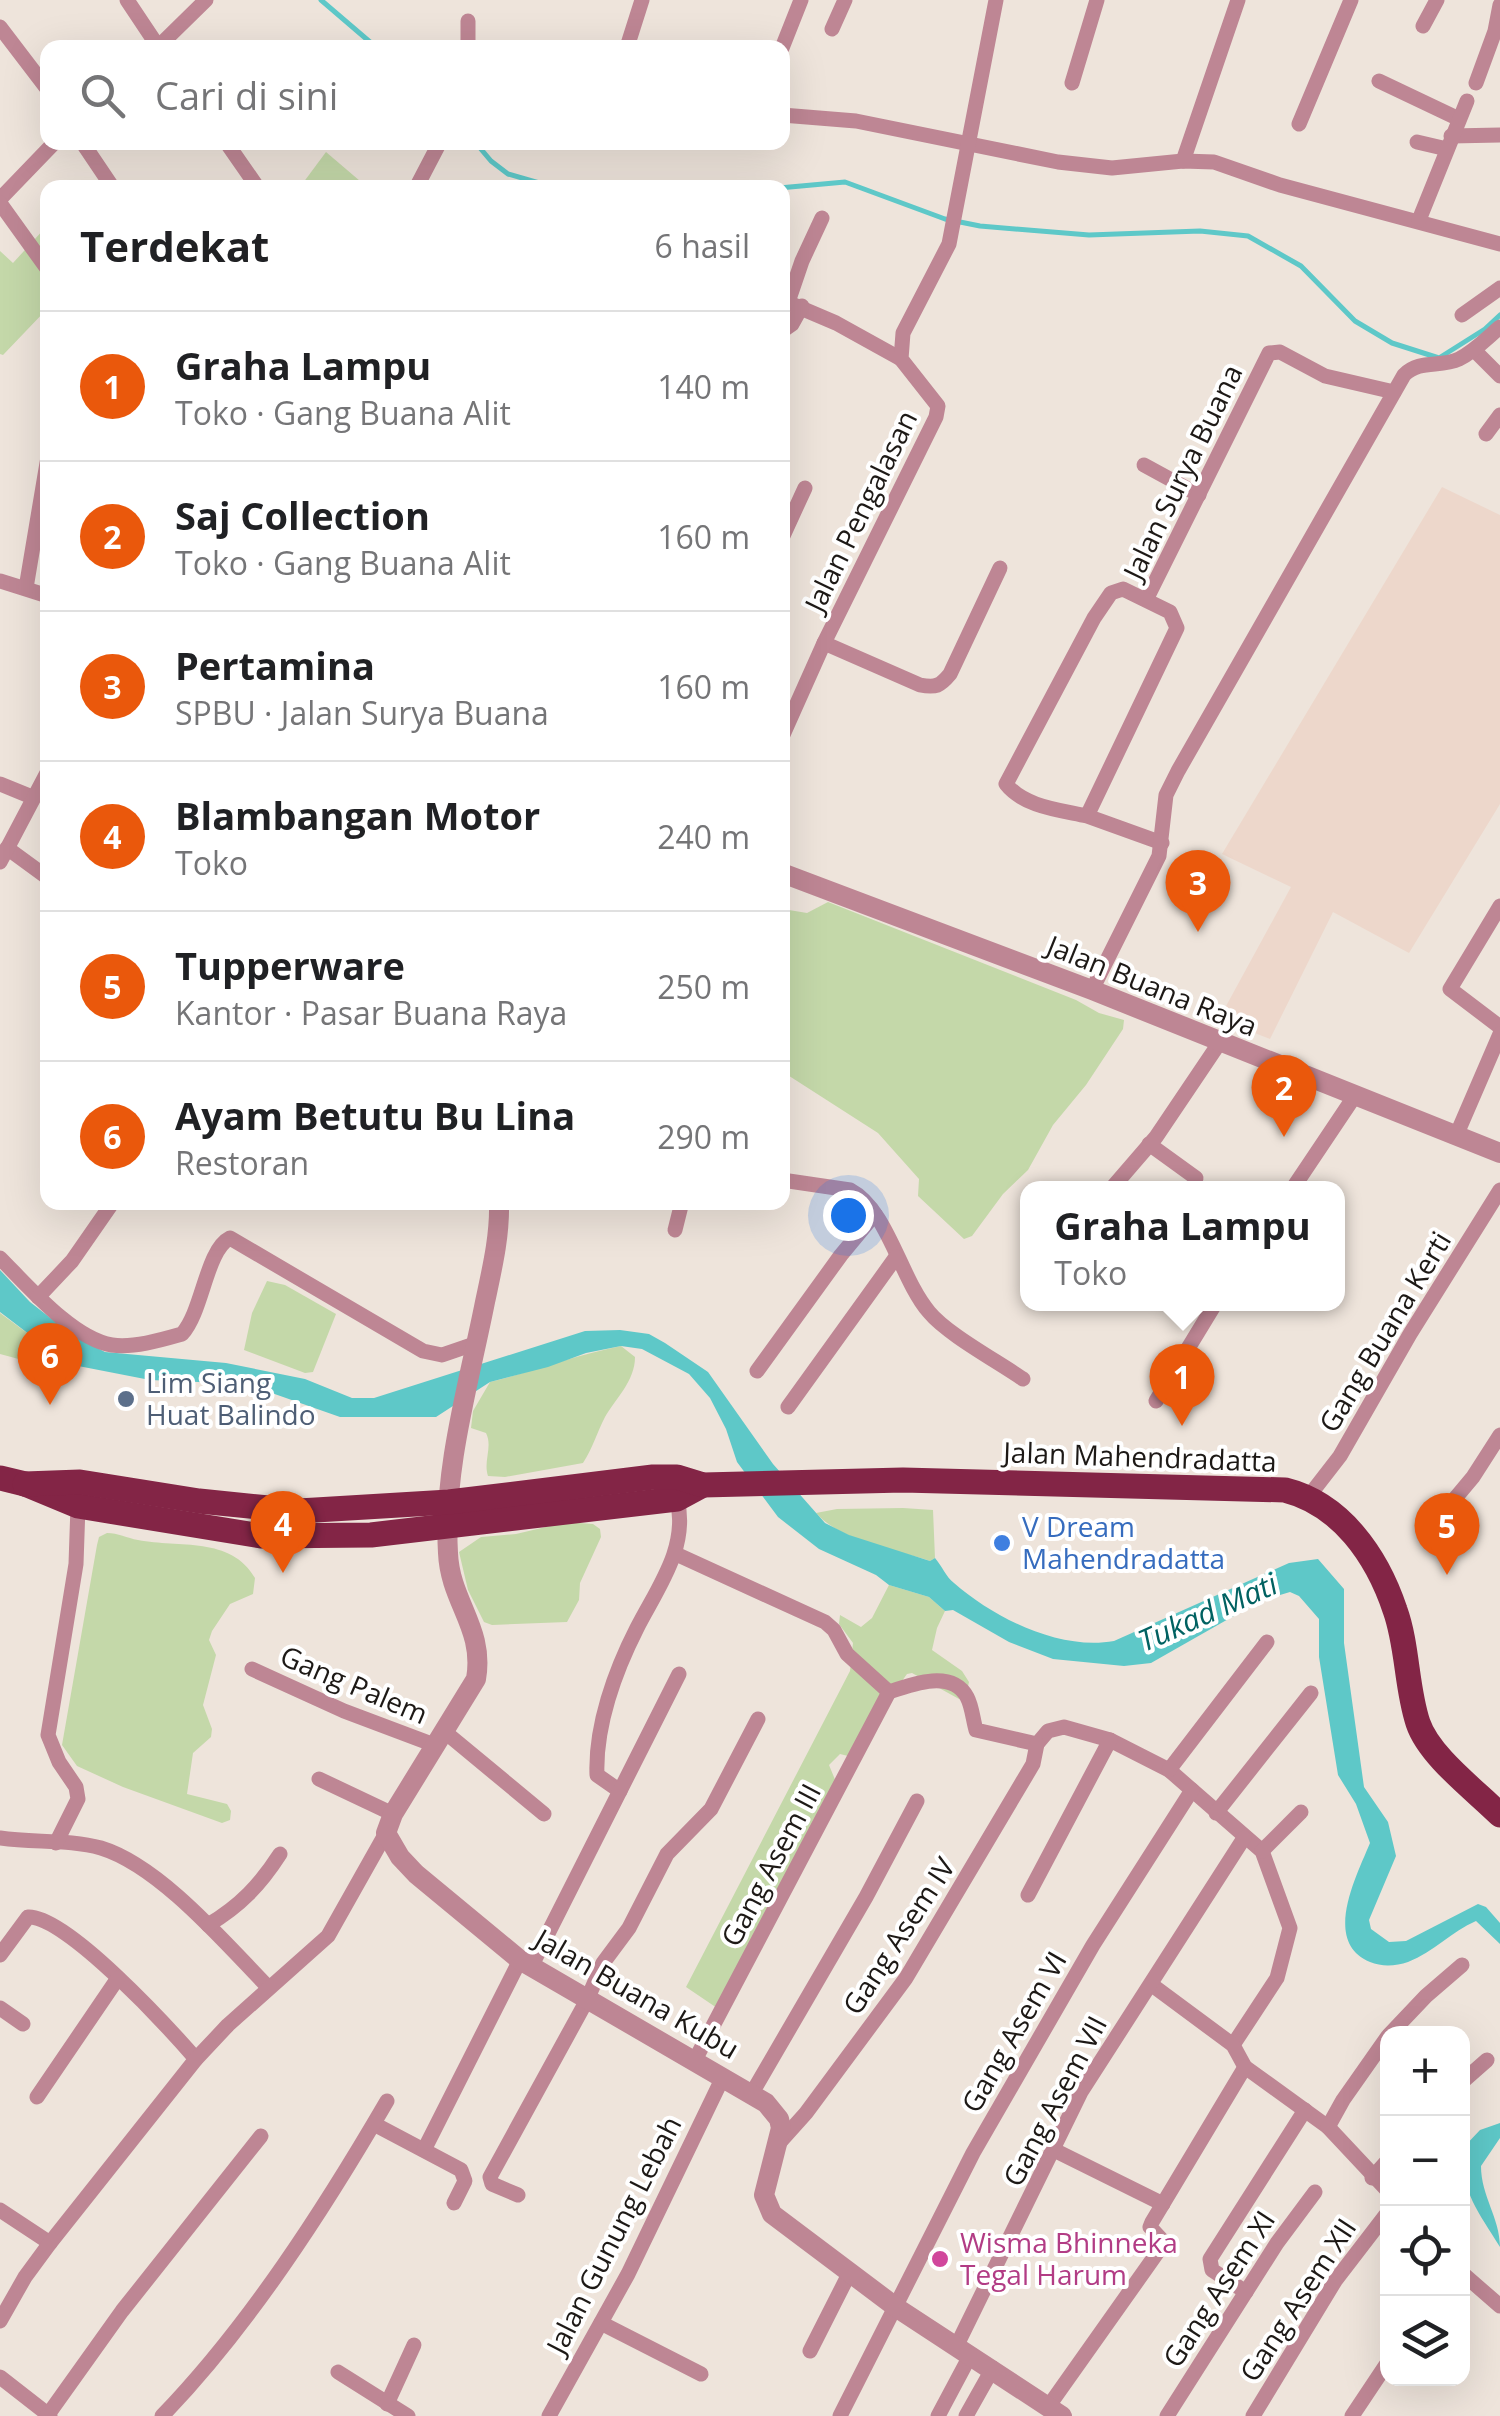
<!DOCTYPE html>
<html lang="id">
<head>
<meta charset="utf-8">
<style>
  body { margin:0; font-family:"Open Sans",sans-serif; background:#f2f2f2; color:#202124 }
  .controls { position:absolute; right:30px; bottom:30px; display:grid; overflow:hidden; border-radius:20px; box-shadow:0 10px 40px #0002 }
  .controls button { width:90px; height:90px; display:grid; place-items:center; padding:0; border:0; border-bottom:2px solid #e0e0e0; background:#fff; color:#202124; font:50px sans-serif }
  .you { position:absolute; left:848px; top:1215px; width:35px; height:35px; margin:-25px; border:8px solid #fff; border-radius:50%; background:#1a73e8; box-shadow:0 0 0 15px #1a73e833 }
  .badge { display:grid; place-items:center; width:65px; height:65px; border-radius:50%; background:#ea580c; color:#fff; font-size:32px; font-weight:700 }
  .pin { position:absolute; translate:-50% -82px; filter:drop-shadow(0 2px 5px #0008) }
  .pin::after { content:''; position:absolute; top:52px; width:35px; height:30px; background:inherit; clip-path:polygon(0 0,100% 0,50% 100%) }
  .popup { position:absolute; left:1020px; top:1181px; width:325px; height:130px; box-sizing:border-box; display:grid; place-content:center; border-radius:20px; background:#fff; filter:drop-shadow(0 2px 8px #0005); font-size:32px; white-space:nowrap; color:#757577 }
  .popup b { font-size:38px; color:#202124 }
  .popup::after { content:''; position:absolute; left:50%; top:100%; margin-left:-20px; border:20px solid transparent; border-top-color:#fff }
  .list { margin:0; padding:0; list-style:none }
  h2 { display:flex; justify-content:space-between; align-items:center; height:130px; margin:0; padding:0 40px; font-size:42px }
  h2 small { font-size:32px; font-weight:400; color:#757577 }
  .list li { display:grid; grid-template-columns:65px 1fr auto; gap:30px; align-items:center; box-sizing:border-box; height:150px; padding:0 40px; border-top:2px solid #e0e0e0 }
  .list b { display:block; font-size:38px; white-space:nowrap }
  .list p { margin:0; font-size:32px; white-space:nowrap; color:#757577 }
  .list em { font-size:32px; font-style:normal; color:#757577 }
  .icon { flex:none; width:55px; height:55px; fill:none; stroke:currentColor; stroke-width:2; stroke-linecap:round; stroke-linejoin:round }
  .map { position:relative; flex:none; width:1500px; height:2416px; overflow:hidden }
  .search { position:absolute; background:#fff; box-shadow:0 10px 40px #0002; left:40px; top:40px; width:750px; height:110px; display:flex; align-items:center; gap:25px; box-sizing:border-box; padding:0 35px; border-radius:20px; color:#757577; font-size:38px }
  .panel { position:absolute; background:#fff; box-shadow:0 10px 40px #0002; left:40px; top:180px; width:750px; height:1030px; border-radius:20px }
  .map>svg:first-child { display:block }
</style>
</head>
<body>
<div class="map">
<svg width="1500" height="2416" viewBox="0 0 1500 2416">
  <rect width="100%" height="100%" fill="#eee4db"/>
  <path fill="#edd7cb" d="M1442,487L1500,515V804L1409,953L1333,912L1270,1039L1219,1019L1291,887L1222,854Z"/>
  <g fill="#c4d8a9">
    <path d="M326,152L367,187H300Z"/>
    <path d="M45,228L47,309L3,355L0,354V251L13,263Z"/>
    <path d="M828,902L1076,1000L1099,1013L1124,1020L1123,1029L1086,1085L1053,1125L1028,1170L1003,1194L972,1236L964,1239L918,1196L919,1179L878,1133L783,1072V909L807,913Z"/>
    <path d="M267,1281L285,1285L336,1314L313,1372L305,1373L244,1350L252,1313Z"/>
    <path d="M0,1313L65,1361L68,1364L63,1371L0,1354Z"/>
    <path d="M621,1346L635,1357C635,1381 616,1398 605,1417C597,1432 593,1448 583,1463L505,1477L488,1476C483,1461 493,1447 486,1433L471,1428L473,1411L490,1382C534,1371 576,1355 621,1346Z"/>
    <path d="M903,1508L933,1510L935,1558L930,1561C895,1549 842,1542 816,1513L837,1509Z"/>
    <path d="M567,1522L593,1524L600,1529L601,1537L580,1583L579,1600L567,1622L492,1625L484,1622L468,1590L459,1552L481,1537L516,1534Z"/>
    <path d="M107,1533C118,1533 127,1538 138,1540C179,1548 231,1536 255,1578L253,1594L230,1604L212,1631L209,1640L216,1655L203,1705L212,1729L211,1737L193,1753L187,1794L227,1804L231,1811L230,1820L222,1823L123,1787L77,1766L62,1745L97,1545L99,1537Z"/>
    <path d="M889,1585L929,1597L945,1611L937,1628L932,1650L962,1671L969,1682L966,1695L959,1699L912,1673L907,1674L848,1756L840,1754L829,1765L836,1782L717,2008L686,1987L850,1671L853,1643L839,1624L840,1615L861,1627L872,1618Z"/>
  </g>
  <g fill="#5ec8c8">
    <path d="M0,1270L30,1302L71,1334L105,1352L226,1363L305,1379L352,1398H374L585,1331L620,1330L649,1334L665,1343L708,1372L773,1464L825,1523L849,1535L930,1561L935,1558C942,1566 946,1577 954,1583C994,1618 1060,1651 1114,1641L1289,1563L1318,1559L1344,1589V1643L1364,1787L1388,1822L1396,1856L1369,1920L1371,1929L1389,1942L1406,1941L1478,1904L1486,1907L1500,1923V1944L1476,1921C1452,1931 1434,1952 1408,1962C1396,1966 1382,1967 1370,1962C1322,1942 1356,1877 1370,1843L1356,1804L1338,1775L1319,1657V1619L1299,1596L1290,1592L1260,1601L1151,1663L1124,1666L1053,1659L1009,1642L953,1610L945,1611L929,1597L889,1585L876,1575L819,1549L778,1517L737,1462L726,1429L710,1398L689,1374L642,1349L621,1346L586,1353L548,1367L490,1382L436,1417H340L246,1384L150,1380L68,1364L0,1312Z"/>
    <path d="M1500,2123V2138L1481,2166C1481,2196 1500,2218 1500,2247C1478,2211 1462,2194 1462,2149L1480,2130Z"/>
  </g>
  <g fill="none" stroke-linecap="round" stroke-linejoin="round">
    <g stroke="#5ec8c8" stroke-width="5">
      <path d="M321,0L377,48"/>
      <path d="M475,142L491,161L508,174L553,187L664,183L718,188"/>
      <path d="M779,188L845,182L945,219L980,226L1089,235L1200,231L1248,236L1301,266L1355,321L1392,343L1439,358L1485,329L1500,315"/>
    </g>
    <g stroke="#be8694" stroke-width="15">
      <path d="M127,0L159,48"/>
      <path d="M468,21V48"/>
      <path d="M1423,26L1437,0"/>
      <path d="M0,27L48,90"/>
      <path d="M832,29L845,0"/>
      <path d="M628,44L642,0"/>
      <path d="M157,48L206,0"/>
      <path d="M782,48L801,0"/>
      <path d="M1379,81L1459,119"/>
      <path d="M1072,83L1097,0"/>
      <path d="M1476,83L1495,31L1500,5"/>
      <path d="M782,115L856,121L1058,162L1112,168L1183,161L1214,162L1280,185L1500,244"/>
      <path d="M1299,124L1351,0"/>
      <path d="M1451,136L1500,135"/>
      <path d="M82,142L113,188"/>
      <path d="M226,142L258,188"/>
      <path d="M1417,142L1447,149"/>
      <path d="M1183,161L1238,0"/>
      <path d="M416,188L440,142"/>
      <path d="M0,199L55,142"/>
      <path d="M0,203L48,270"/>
      <path d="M1419,220L1467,101"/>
      <path d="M782,300L836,323L901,359"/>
      <path d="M788,302L802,261L822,218"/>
      <path d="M1462,315L1500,288"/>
      <path d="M782,331L792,324L802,306"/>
      <path d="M1474,350L1500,376"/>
      <path d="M1486,434L1500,415"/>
      <path d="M1144,465L1199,495"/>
      <path d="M782,538L805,488"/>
      <path d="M0,581L48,596"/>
      <path d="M26,588L48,457"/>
      <path d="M1147,598L1269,353L1280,352L1325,376L1394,392"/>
      <path d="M824,643L920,685C936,688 940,686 950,674L1000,568"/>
      <path d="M782,737L824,643L936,417L938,406L901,359L903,333L949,244L996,0"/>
      <path d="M0,784L32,797"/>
      <path d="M1087,816C1060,810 1024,807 1006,784L1094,618L1111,593L1123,589L1170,612L1177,628L1087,816L1162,843"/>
      <path d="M7,848L48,878"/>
      <path d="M0,862L48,771"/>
      <path d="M1500,906L1450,989L1500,1027"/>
      <path d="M1092,990L1159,856L1166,795L1178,771L1404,375C1420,359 1440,368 1459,359C1475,351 1487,338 1500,327"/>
      <path d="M1456,1136L1500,1034"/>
      <path d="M1149,1144L1196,1178"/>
      <path d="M782,1180L850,1190C888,1210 900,1278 929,1312C947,1334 997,1361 1023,1379"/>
      <path d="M1112,1188L1156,1137L1220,1042"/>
      <path d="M1293,1188L1354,1097"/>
      <path d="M675,1230L682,1202"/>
      <path d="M0,1258C27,1285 73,1339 112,1345C134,1348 161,1340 182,1334C203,1311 206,1250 230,1238L423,1351L442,1355L477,1343"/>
      <path d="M38,1297L72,1261L113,1202"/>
      <path d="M757,1371L841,1255L875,1214"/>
      <path d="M1156,1401L1215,1304"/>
      <path d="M788,1407L896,1257"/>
      <path d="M1309,1496L1340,1456L1410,1334L1500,1190"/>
      <path d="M1437,1520L1473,1477L1500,1435"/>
      <path d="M676,1554L825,1622L834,1630L847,1654L889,1692C912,1684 952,1669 967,1697C972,1706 973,1720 976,1730L1037,1744L1048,1731L1064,1727L1110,1740L1169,1770L1262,1851L1290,1928L1277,1978L1233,2045"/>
      <path d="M252,1669L344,1711L437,1746"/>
      <path d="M445,1732L544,1814"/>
      <path d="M1169,1770L1267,1642"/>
      <path d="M319,1779L393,1814"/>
      <path d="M620,1791L597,1775C595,1726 615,1671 637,1628C658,1587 689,1547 677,1499"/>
      <path d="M1216,1813L1311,1693"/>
      <path d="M0,1838C33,1843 69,1839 101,1848C160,1866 226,1944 268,1987"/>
      <path d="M56,1843L78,1799L76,1787L59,1762L48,1735L76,1564L78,1506"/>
      <path d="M1262,1851L1301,1812"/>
      <path d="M1028,1895L1110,1740"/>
      <path d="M208,1925C240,1906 260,1885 280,1854"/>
      <path d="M0,1955L28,1917C66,1915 169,2028 196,2059"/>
      <path d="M531,1967L679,1674"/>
      <path d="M1152,1985L1233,2045L1245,2067L1328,2127L1388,2191"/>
      <path d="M0,2008L23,2024"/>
      <path d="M1390,2034L1426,1996L1462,1965"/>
      <path d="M695,2060L889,1692"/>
      <path d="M1462,2082L1487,2060"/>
      <path d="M752,2093L866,1897L917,1801"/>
      <path d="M37,2097L118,1978"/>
      <path d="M374,2124L461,2170L465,2181L454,2203"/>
      <path d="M1328,2127L1343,2100L1388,2036"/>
      <path d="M780,2142L806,2113L906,1978L1033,1764L1037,1744"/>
      <path d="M424,2150L520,1960"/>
      <path d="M1054,2150L1163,2204"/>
      <path d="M1372,2178L1388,2160"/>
      <path d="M518,2195L492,2184L490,2177L587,2000L603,1963L629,1928L667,1854L711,1809L758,1719"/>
      <path d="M0,2210L50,2243"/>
      <path d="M1462,2273L1500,2306"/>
      <path d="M1246,2292L1212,2270L1210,2259L1305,2110"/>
      <path d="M0,2321L25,2277L50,2243L196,2059L228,2025L328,1936L386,1833"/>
      <path d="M601,2323L701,2374"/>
      <path d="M957,2345L1081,2092L1244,1838"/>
      <path d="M810,2351L849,2274"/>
      <path d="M338,2372L408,2416"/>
      <path d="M0,2377L50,2416"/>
      <path d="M387,2404L414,2345"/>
      <path d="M1048,2407L1162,2246V2240L1150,2227L1152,2222L1245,2067"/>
      <path d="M47,2416L122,2311L261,2136"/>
      <path d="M162,2416C249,2326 324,2209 387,2101"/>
      <path d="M549,2416L628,2274L723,2077"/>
      <path d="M840,2416L973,2153L1093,1945L1192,1790"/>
      <path d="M938,2416L971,2354"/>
      <path d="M966,2416L993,2368"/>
      <path d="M1167,2416L1277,2243L1315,2192"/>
      <path d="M1253,2416L1335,2281L1388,2212"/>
      <path d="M1352,2416L1388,2362"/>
    </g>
    <g stroke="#be8694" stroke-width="20">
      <path d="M782,873L1092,990L1500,1153"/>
      <path d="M499,1202C500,1236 492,1269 485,1302C469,1383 443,1470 448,1553C450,1602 485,1628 476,1679L393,1814L386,1833L400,1857L416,1874L520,1960L766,2103L779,2119L781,2128L764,2195L772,2214L897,2308L1062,2416"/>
    </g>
    <g stroke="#832546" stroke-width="25">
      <path d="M0,1478L25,1484L78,1506L261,1536L371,1535L677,1499L703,1485"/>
      <path d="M25,1484L80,1482L199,1501L299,1511L449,1502L653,1477H677L703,1485L903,1480L1285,1490C1341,1504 1377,1556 1395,1610C1408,1646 1406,1687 1418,1723C1429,1756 1475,1790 1500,1815"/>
    </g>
  </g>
  <circle fill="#5c6f8a" stroke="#fff" stroke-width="4" cx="126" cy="1399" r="10"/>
  <circle fill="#3f7fe0" stroke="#fff" stroke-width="4" cx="1002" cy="1543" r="10"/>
  <circle fill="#d1479c" stroke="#fff" stroke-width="4" cx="940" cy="2259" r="10"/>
  <g text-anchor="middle" stroke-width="8" stroke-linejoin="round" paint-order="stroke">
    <g font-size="28" fill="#1d1916" stroke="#fff">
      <text transform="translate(1183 472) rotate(-64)" y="10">Jalan Surya Buana</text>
      <text transform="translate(861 511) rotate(-64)" y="10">Jalan Pengalasan</text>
      <text transform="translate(1152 986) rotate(22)" y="10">Jalan Buana Raya</text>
      <text transform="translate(1385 1332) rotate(-59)" y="10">Gang Buana Kerti</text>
      <text transform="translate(1140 1457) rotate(2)" y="10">Jalan Mahendradatta</text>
      <text transform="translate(354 1685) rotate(23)" y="10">Gang Palem</text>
      <text transform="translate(771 1865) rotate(-62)" y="10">Gang Asem III</text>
      <text transform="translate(899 1936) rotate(-57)" y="10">Gang Asem IV</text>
      <text transform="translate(637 1994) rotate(30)" y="10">Jalan Buana Kubu</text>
      <text transform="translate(1014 2032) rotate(-60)" y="10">Gang Asem VI</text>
      <text transform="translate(1055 2101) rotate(-62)" y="10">Gang Asem VII</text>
      <text transform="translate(614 2235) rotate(-63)" y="10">Jalan Gunung Lebah</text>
      <text transform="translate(1219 2289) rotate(-57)" y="10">Gang Asem XI</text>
      <text transform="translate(1298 2300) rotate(-57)" y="10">Gang Asem XII</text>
    </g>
    <g font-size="28" fill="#4e5e75" stroke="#fff" text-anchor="start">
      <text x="146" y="1393">Lim Siang<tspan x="146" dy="32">Huat Balindo</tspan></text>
    </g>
    <g font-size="28" fill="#366cbe" stroke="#fff" text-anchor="start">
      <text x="1022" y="1537">V Dream<tspan x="1022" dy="32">Mahendradatta</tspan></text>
    </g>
    <g font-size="28" fill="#b23c85" stroke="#fff" text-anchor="start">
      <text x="960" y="2253">Wisma Bhinneka<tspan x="960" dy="32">Tegal Harum</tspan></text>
    </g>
    <g font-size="30" font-style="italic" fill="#006161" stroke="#fff">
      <text transform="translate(1208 1613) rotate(-24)" y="10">Tukad Mati</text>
    </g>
  </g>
</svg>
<div class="controls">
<button>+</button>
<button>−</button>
<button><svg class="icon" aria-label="locate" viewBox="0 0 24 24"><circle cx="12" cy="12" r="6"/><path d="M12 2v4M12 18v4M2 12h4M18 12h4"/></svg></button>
<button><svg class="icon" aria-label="layers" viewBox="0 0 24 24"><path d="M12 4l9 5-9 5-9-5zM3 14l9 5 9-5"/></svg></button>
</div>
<div class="you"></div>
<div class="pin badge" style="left:1182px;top:1426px">1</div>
<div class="popup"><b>Graha Lampu</b>Toko</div>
<div class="pin badge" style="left:1284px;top:1137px">2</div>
<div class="pin badge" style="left:1198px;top:932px">3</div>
<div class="pin badge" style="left:283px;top:1573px">4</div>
<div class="pin badge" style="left:1447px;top:1575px">5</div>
<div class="pin badge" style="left:50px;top:1405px">6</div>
<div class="search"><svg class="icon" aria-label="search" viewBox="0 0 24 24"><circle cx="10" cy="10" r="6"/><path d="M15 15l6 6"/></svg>Cari di sini</div>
<section class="panel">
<h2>Terdekat<small>6 hasil</small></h2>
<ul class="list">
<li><span class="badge">1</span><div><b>Graha Lampu</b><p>Toko · Gang Buana Alit</p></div><em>140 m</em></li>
<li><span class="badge">2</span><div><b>Saj Collection</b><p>Toko · Gang Buana Alit</p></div><em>160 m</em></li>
<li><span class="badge">3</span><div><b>Pertamina</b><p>SPBU · Jalan Surya Buana</p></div><em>160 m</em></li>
<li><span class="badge">4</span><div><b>Blambangan Motor</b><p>Toko</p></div><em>240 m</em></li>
<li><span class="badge">5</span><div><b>Tupperware</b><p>Kantor · Pasar Buana Raya</p></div><em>250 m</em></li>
<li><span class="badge">6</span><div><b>Ayam Betutu Bu Lina</b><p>Restoran</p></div><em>290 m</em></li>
</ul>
</section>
</div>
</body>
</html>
